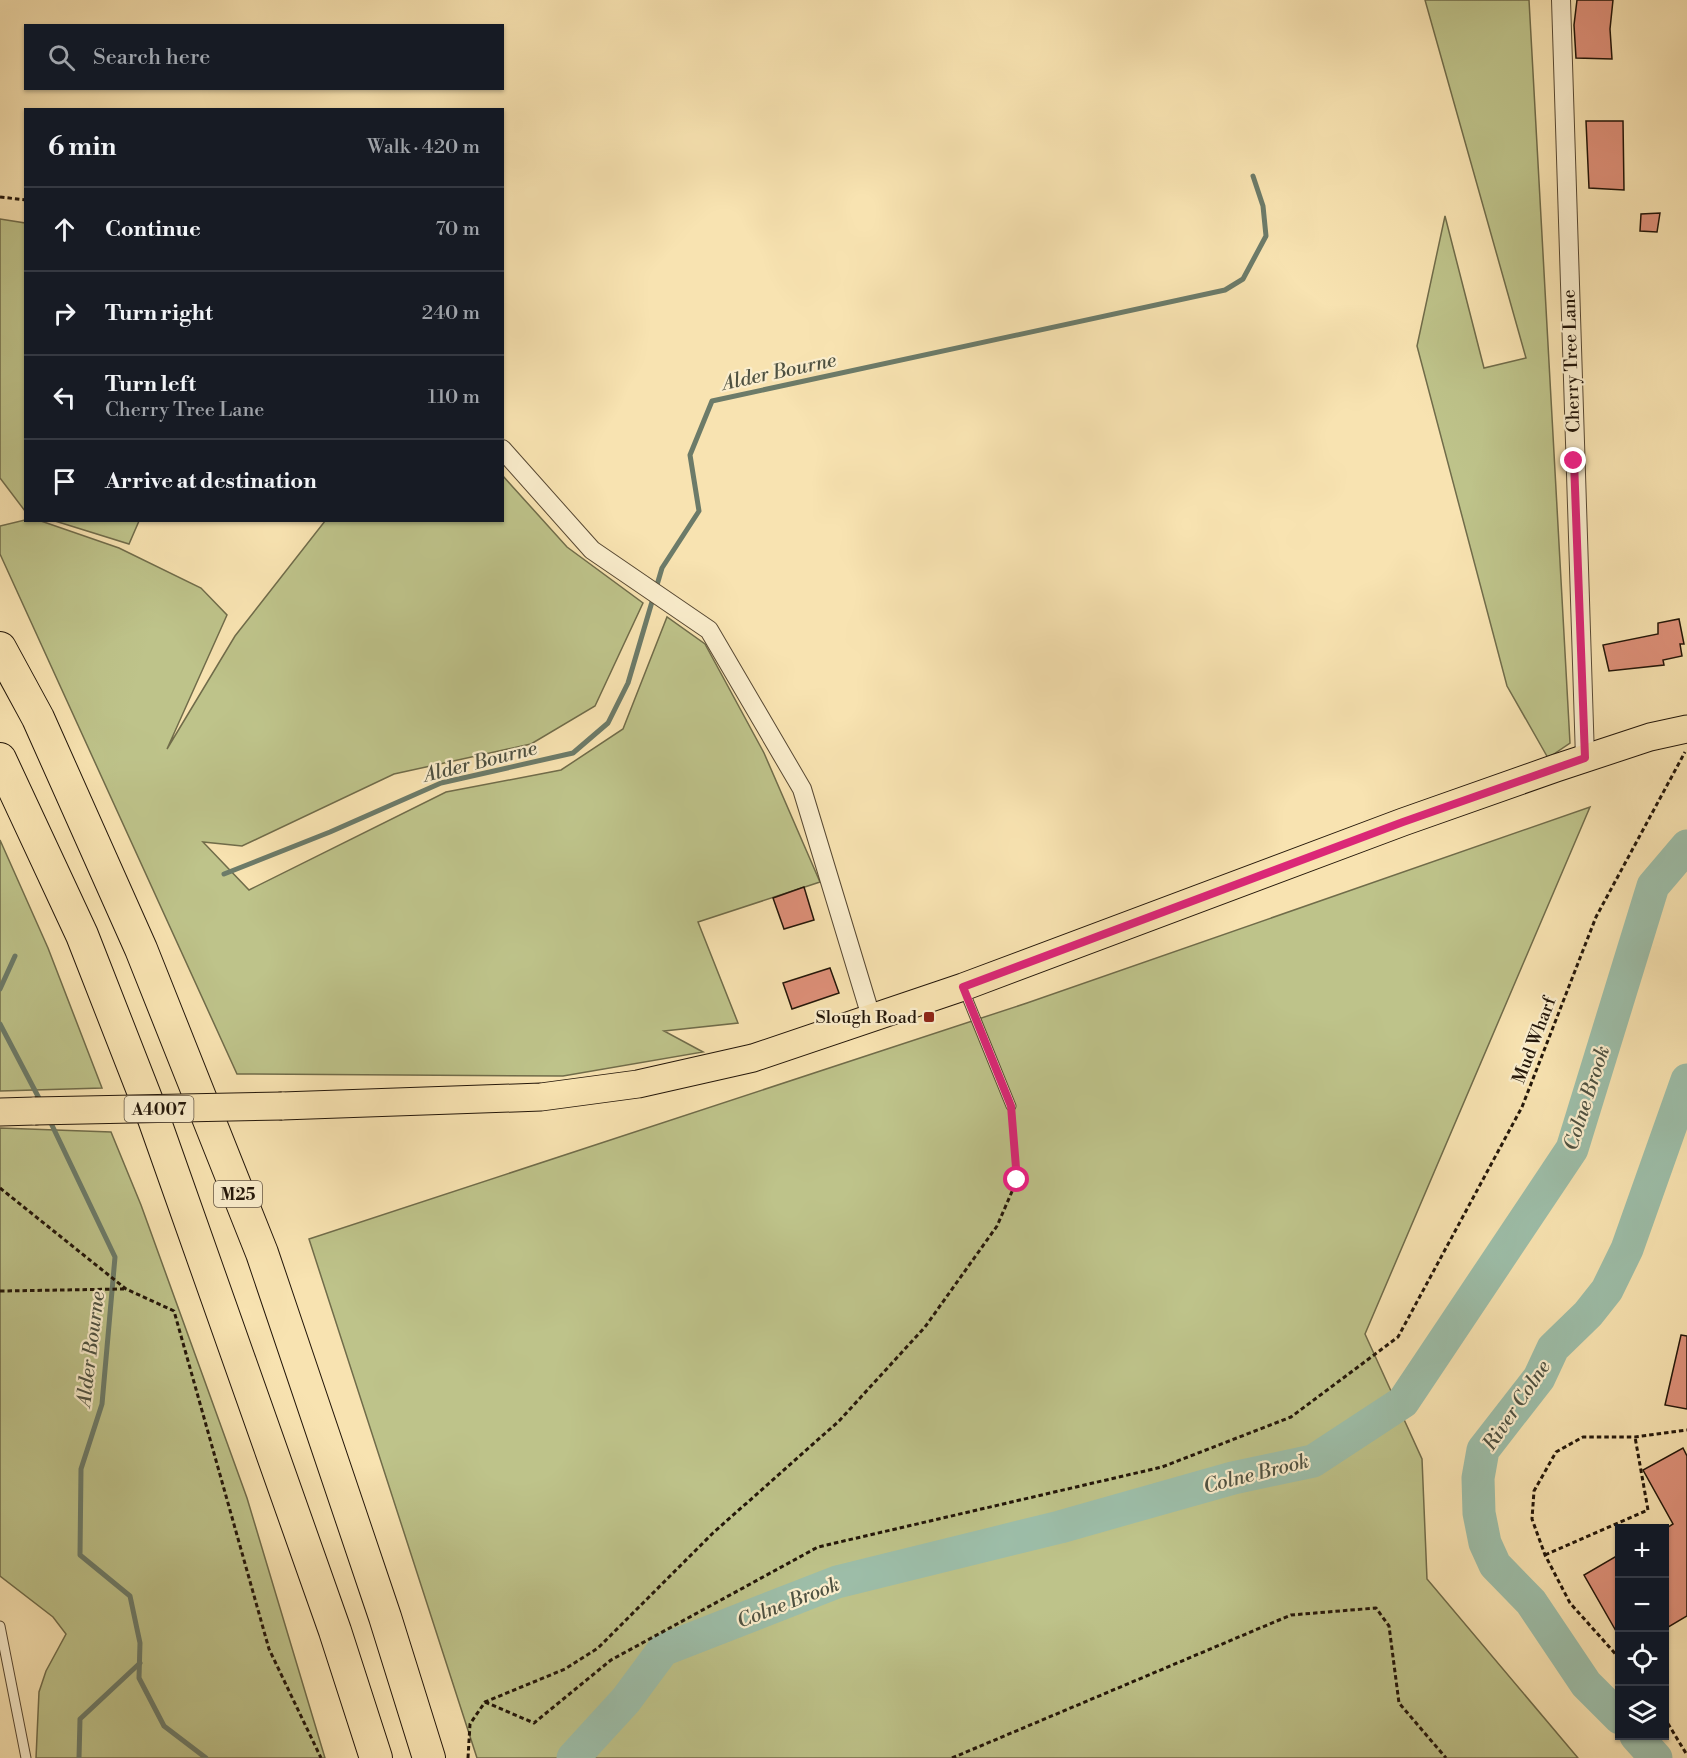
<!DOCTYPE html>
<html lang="en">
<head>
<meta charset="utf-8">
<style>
  body { margin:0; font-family:"Libre Bodoni",serif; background:#20242c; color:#f1f3f6 }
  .controls { position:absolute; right:18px; bottom:18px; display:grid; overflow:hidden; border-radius:0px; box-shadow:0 2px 4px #0004 }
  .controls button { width:54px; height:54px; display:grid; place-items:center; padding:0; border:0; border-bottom:2px solid #363941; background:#171b24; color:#f1f3f6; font:30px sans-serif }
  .stop { position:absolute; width:18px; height:18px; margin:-14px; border:4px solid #db2777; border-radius:50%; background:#fff }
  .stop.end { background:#db2777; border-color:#fff; box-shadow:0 2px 6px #0008 }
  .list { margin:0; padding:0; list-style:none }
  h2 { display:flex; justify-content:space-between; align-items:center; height:78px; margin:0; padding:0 24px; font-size:26px }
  h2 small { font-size:20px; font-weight:400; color:#9ea1a6 }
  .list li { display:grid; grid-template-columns:39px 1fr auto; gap:18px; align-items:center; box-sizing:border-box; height:84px; padding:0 24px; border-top:2px solid #363941 }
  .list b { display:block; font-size:22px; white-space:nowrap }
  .list p { margin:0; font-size:20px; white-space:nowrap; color:#9ea1a6 }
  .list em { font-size:20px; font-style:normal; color:#9ea1a6 }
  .icon { flex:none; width:33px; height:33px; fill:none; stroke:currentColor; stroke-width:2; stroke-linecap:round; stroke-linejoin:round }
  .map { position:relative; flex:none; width:1687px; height:1758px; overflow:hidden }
  .search { position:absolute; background:#171b24; box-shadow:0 2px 4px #0004; left:24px; top:24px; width:480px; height:66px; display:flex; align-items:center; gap:15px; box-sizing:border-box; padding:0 21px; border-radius:0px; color:#9ea1a6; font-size:22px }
  .panel { position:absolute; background:#171b24; box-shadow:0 2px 4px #0004; left:24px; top:108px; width:480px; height:414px; border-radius:0px }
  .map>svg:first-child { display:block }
</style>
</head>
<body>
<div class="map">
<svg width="1687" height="1758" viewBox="0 0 1687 1758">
  <rect width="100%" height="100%" fill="#f8e3b1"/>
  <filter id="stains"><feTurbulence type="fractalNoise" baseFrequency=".00333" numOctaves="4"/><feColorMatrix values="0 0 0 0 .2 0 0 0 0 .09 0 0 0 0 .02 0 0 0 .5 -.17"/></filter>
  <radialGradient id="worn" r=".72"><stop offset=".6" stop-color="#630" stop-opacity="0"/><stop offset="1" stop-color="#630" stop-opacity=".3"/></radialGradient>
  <g fill="#bec38a" stroke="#706c4a" stroke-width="1.5">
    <path d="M1425,0H1529L1570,743L1548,758L1507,686L1417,346L1445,216L1484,368L1526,358Z"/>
    <path d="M0,219L25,223V511L0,478Z"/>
    <path d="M503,476L567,547L643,603L595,706L531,744L394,774L242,846L203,842L249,890L446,792L561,770L623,729L667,617L705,644L764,753L820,882L698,922L738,1023L664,1031L703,1052L563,1076L237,1074L0,554V526L25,520L41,521L119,548L201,588L227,615L167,749L235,636L325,521L502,520Z"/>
    <path d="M55,521H139L129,544Z"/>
    <path d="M1590,807L1365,1334L1422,1459L1427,1579L1578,1758H477L309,1239L1027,1003Z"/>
    <path d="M0,840L48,948L102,1088L0,1091Z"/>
    <path d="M0,1128L111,1132L141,1205L247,1498L325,1758H36L39,1692L46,1671L66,1634L53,1617L0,1576Z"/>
  </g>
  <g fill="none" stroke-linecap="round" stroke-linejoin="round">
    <g stroke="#6c7b69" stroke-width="5">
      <path d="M224,874L330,832L441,783L573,753L608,723L628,683L662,568L699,511L690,455L712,401L1225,290L1243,279L1266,236L1263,206L1253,176"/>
      <path d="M0,989L15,956"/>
      <path d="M0,1024L41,1102"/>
      <path d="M49,1119L115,1257L102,1404L81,1469L80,1555L130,1596L140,1643L139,1678L164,1726L206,1758"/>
      <path d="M79,1758L80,1719L140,1663"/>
    </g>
    <g stroke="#9dbea9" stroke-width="33">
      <path d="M1620,1718L1586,1684L1531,1602L1495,1565L1485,1543L1479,1513L1478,1478L1483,1450L1539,1378L1553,1348L1588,1314L1607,1290L1627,1249L1687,1080"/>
      <path d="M1636,1736L1656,1758"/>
      <path d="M573,1758L626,1700L663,1650L837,1582L1060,1527L1233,1478L1313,1461L1403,1402L1572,1149L1653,886L1687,846"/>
    </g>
  </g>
  <g fill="#de9079" stroke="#231609" stroke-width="1.5">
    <path d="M1577,0H1613L1610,29L1612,59L1576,58L1574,25Z"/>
    <path d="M1586,121H1623L1624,190L1589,188Z"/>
    <path d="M1660,213L1657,232L1640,231L1641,214Z"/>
    <path d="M1679,619L1684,644H1680L1682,656L1663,660L1664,665L1609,671L1603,645L1658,634V623Z"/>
    <path d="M804,887L814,920L784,929L773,898Z"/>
    <path d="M830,968L839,993L792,1009L783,983Z"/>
    <path d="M1681,1335L1687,1336V1409L1665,1405Z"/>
    <path d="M1683,1448L1687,1456V1616L1665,1629V1529L1673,1524L1643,1470Z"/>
    <path d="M1620,1554V1638L1584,1575Z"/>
  </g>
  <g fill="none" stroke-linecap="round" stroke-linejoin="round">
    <defs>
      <g id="lane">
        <path d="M964,990L1011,1106"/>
        <path d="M0,1626L26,1758"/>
      </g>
      <g id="street">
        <path d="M1561,0L1585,758"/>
        <path d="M502,449L592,550L709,630L802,789L872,1020"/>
      </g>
      <g id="primary">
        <path d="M282,1106L541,1097L638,1084L753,1058L963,987L1403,822L1556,768L1650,737L1687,729"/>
        <path d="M0,1112L35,1111"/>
      </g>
      <g id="highway">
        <path d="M0,648L38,718L141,949L262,1253L385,1617L429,1758"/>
        <path d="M0,759L82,935L154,1119L335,1631L376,1758"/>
      </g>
    </defs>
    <use href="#lane" stroke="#584933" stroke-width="11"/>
    <use href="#street" stroke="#584933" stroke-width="20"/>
    <use href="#primary" stroke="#231609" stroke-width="29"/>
    <use href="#highway" stroke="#231609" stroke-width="34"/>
    <g stroke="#231609" stroke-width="3" stroke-dasharray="4.5 3" stroke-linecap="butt">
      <path d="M0,197L26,200"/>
      <path d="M0,1188L126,1289L174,1311L269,1649L321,1758"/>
      <path d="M0,1291L124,1289"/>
      <path d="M1545,1555L1648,1510L1635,1437"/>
      <path d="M1620,1659L1570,1603L1545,1555L1532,1519L1534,1491L1556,1452L1583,1437H1635L1687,1430"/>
      <path d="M485,1702L534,1723L611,1660L818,1547L1162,1467L1291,1417L1398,1337L1522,1107L1596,917L1685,752"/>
      <path d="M1664,1717L1687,1755"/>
      <path d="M468,1758L470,1724L485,1702L565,1669L598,1648L713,1533L839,1421L925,1327L997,1226L1017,1180L1012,1118"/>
      <path d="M952,1758L1291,1615L1376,1608L1389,1626L1399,1703L1446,1758"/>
    </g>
    <use href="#lane" stroke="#faedcc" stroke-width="9"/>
    <use href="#street" stroke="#faedcc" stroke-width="18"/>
    <use href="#primary" stroke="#f8e3b1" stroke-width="27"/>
    <use href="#highway" stroke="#f8e3b1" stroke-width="32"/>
    <defs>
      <path id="primary-bridge" d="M35,1111L282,1106"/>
    </defs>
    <use href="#primary-bridge" stroke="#231609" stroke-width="29" stroke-linecap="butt"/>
    <use href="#primary-bridge" stroke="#f8e3b1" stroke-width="27"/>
  </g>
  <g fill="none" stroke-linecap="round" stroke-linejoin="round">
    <path stroke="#db2777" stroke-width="8" d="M1017,1180L1011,1106L963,987L1403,822L1585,758L1574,461"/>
  </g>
  <rect fill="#8f2418" stroke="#faedcc" stroke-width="2" x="923" y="1011" width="12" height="12" rx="3"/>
  <g text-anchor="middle" stroke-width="4.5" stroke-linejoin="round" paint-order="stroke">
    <g fill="#faedcc" stroke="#645644" stroke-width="1.5">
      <rect x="124.5" y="1096" width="69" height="26" rx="4.5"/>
      <rect x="214" y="1181" width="48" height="26" rx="4.5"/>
    </g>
    <g font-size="16" font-weight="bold" fill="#231609">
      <text x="159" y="1115">A4007</text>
      <text x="238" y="1200">M25</text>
    </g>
    <g font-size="18" fill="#231609" stroke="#faedcc">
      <text transform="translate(1571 361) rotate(-92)" y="6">Cherry Tree Lane</text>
      <text transform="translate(1534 1040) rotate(-69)" y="6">Mud Wharf</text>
    </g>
    <g font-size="18" fill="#231609" stroke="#faedcc" text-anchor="end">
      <text x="917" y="1023">Slough Road</text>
    </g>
    <g font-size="20" font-style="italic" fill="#4e5141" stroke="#faedcc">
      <text transform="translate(779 371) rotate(-12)" y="7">Alder Bourne</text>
      <text transform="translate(480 761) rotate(-14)" y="7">Alder Bourne</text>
      <text transform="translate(1586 1098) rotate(-72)" y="7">Colne Brook</text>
      <text transform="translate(90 1349) rotate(-83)" y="7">Alder Bourne</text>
      <text transform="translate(1516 1405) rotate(-56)" y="7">River Colne</text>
      <text transform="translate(1256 1473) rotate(-14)" y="7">Colne Brook</text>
      <text transform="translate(788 1602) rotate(-21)" y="7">Colne Brook</text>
    </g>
  </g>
  <rect width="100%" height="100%" filter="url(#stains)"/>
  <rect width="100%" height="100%" fill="url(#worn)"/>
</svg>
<div class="controls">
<button>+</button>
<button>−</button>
<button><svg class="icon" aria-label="locate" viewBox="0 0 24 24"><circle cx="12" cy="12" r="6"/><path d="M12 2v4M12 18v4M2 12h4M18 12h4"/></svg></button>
<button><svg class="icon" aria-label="layers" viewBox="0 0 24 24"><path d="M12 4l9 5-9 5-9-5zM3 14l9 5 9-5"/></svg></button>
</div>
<div class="stop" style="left:1017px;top:1180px"></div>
<div class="stop end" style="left:1574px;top:461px"></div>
<div class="search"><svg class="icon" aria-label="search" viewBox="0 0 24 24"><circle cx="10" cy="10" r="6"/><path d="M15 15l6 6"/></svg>Search here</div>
<section class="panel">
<h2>6 min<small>Walk · 420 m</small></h2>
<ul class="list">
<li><svg class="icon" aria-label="ahead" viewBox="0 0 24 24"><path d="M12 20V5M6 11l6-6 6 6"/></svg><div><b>Continue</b></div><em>70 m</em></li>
<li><svg class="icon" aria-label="right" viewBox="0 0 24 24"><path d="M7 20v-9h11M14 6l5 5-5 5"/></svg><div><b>Turn right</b></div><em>240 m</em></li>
<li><svg class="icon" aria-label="left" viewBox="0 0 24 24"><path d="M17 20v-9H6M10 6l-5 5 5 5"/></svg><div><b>Turn left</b><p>Cherry Tree Lane</p></div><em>110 m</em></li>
<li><svg class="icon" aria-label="arrive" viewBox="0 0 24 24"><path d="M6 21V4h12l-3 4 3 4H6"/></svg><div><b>Arrive at destination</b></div></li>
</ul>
</section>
</div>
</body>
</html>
